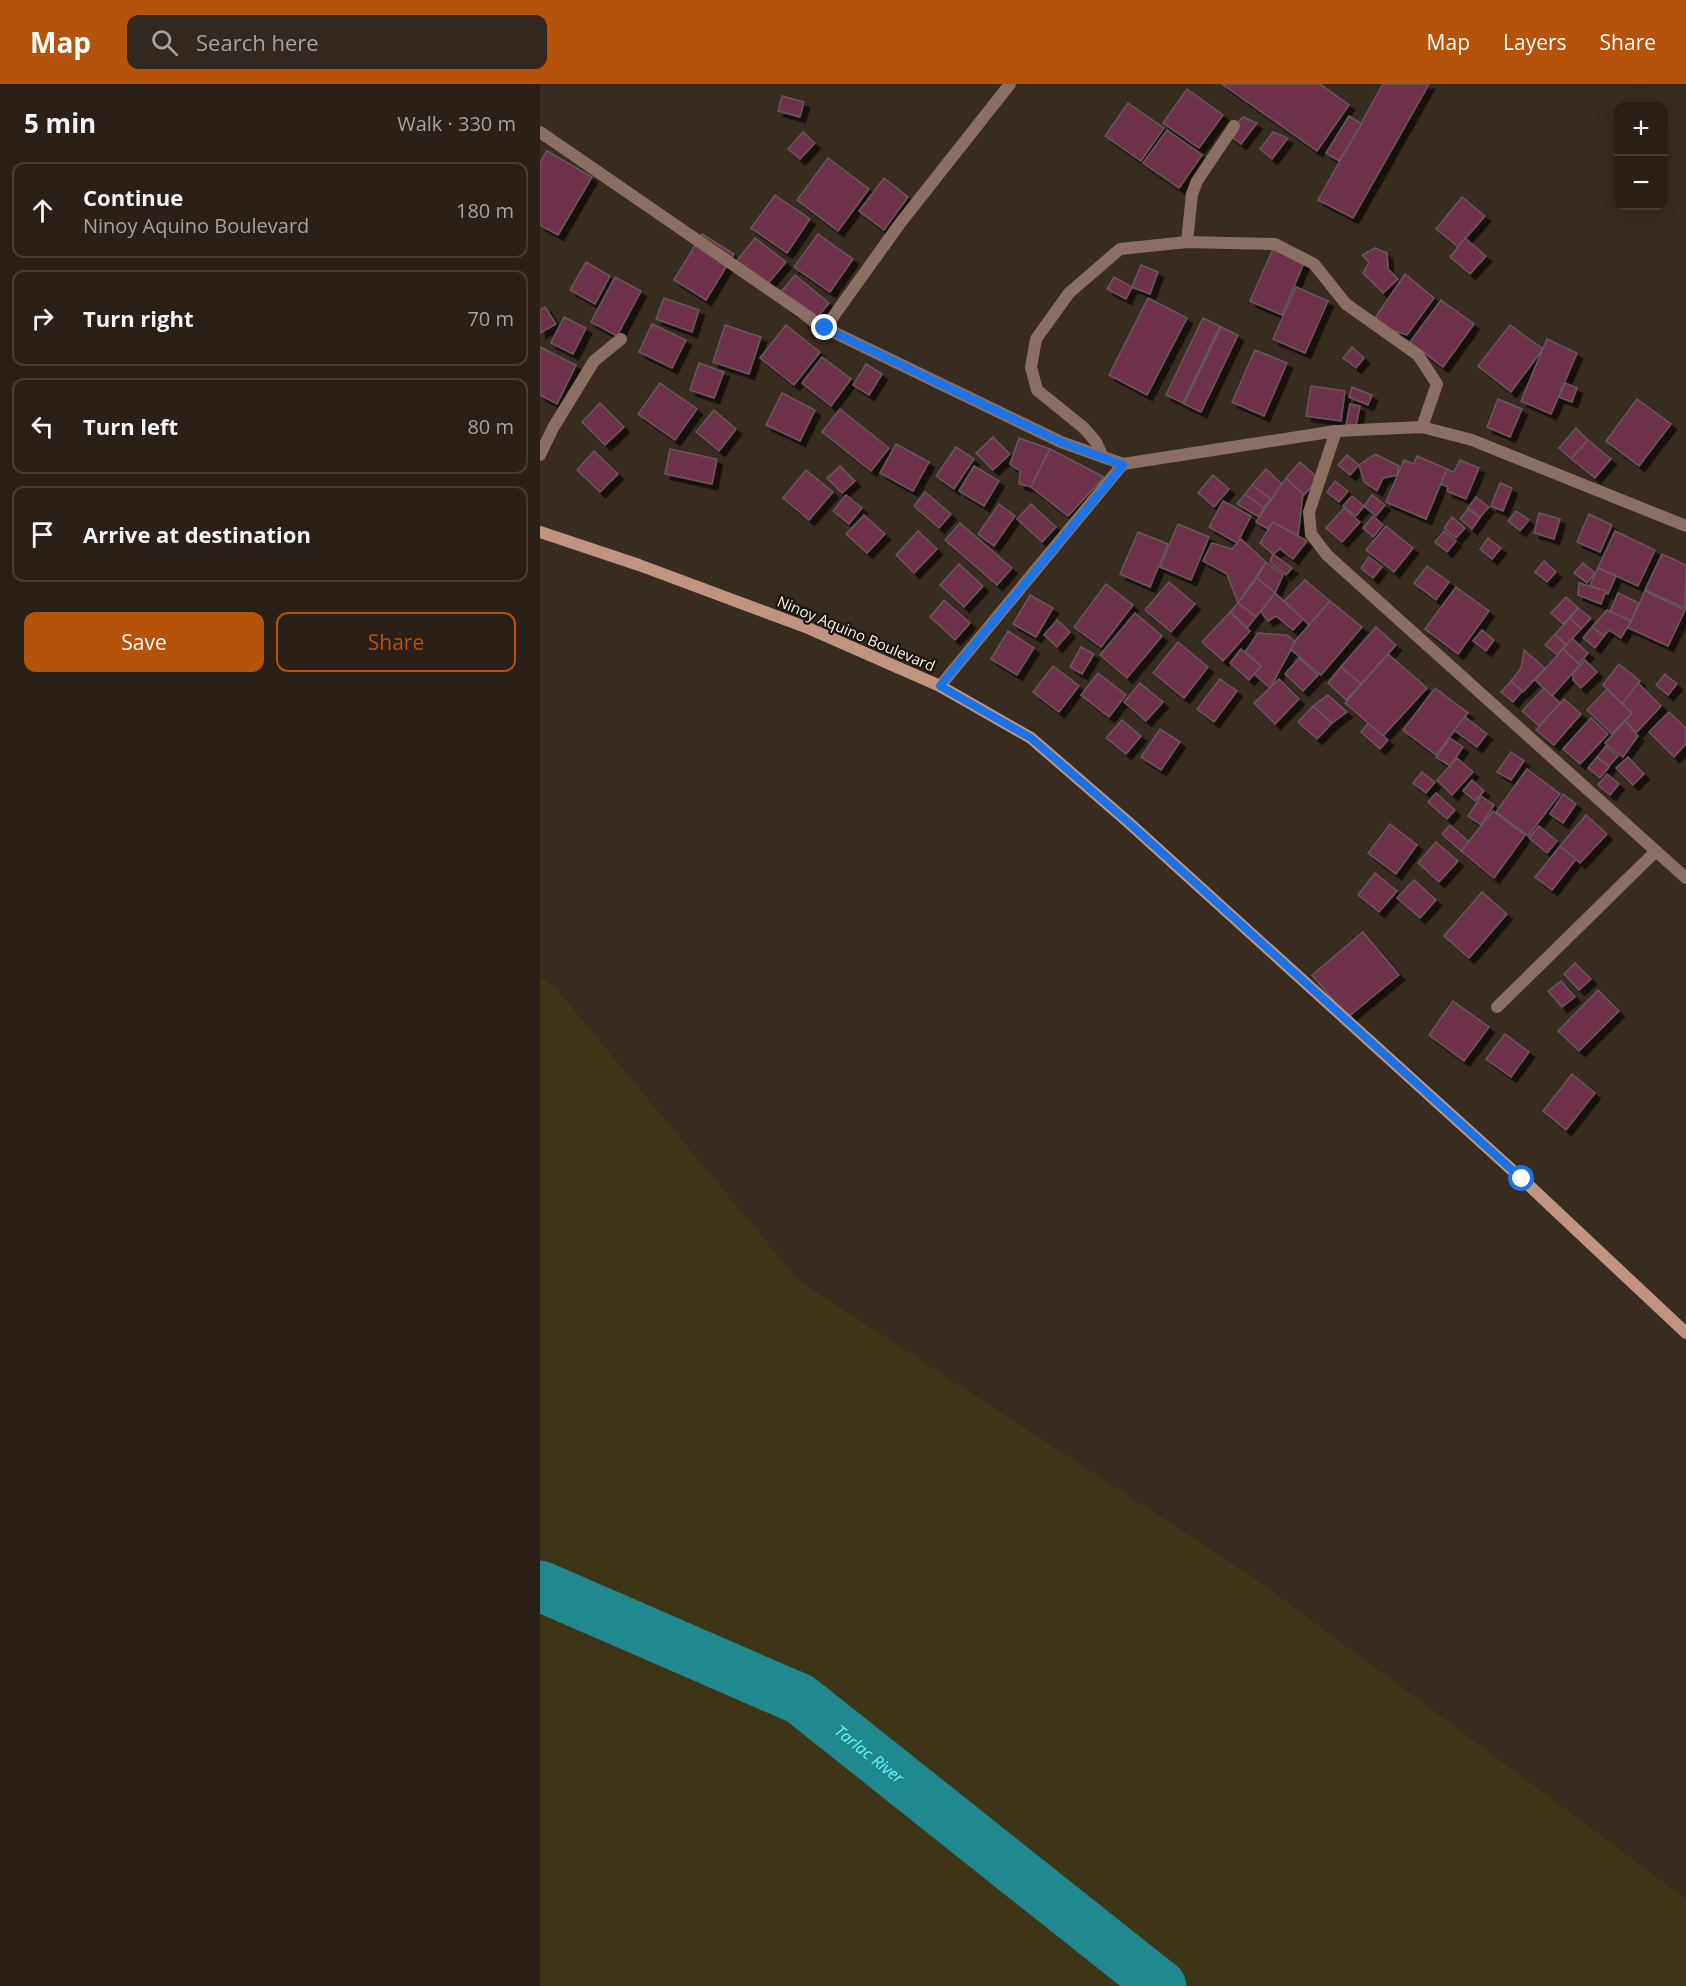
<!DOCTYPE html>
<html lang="en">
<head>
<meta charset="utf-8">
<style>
  body { margin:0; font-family:"Open Sans",sans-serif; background:#322820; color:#f1f3f6 }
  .controls { position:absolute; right:18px; top:18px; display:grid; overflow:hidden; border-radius:12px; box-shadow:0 6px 24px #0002 }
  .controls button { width:54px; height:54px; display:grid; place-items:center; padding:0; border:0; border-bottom:2px solid #463e36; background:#2a2017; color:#f1f3f6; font:30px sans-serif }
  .stop { position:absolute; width:18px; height:18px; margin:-14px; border:4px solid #1a73e8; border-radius:50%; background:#fff }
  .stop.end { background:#1a73e8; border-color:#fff; box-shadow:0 2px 6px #0008 }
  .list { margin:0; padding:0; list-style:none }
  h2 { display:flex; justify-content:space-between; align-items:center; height:78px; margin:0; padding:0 24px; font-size:26px }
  h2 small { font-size:20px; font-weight:400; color:#a5a3a1 }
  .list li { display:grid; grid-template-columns:39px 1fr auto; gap:18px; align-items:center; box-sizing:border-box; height:96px; margin:0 12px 12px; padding:0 12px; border:2px solid #463e36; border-radius:12px }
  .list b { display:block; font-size:22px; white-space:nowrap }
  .list p { margin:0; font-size:20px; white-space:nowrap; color:#a5a3a1 }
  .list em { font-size:20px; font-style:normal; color:#a5a3a1 }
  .actions { display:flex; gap:12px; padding:18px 24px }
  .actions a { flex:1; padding:14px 0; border:2px solid #b45309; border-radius:12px; text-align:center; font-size:21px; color:#b45309 }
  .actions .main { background:#b45309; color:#fff }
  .icon { flex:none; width:33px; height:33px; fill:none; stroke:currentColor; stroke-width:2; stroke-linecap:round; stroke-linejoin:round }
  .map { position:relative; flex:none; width:1146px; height:1902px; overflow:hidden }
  header { display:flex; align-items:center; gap:36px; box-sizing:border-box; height:84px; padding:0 30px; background:#b45309; color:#fff }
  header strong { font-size:28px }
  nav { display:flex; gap:33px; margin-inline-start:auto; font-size:21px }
  .search { width:420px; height:54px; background:#322820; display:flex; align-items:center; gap:15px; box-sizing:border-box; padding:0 21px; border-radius:12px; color:#a5a3a1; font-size:22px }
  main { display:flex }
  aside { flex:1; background:#2a2017 }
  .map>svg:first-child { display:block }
</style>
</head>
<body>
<header>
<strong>Map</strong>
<div class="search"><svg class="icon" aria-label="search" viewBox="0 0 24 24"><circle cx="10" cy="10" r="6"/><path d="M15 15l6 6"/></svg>Search here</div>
<nav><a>Map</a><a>Layers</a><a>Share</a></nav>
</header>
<main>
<aside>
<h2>5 min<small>Walk · 330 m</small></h2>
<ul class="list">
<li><svg class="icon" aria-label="ahead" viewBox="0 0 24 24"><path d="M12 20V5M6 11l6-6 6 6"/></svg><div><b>Continue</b><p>Ninoy Aquino Boulevard</p></div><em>180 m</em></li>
<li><svg class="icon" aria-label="right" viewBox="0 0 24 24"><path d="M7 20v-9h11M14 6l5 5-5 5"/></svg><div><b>Turn right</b></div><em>70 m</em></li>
<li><svg class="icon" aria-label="left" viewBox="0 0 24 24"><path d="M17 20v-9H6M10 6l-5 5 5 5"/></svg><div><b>Turn left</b></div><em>80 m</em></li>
<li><svg class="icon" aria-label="arrive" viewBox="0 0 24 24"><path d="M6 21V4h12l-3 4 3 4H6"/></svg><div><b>Arrive at destination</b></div></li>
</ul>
<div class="actions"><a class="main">Save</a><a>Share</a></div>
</aside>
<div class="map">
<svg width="1146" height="1902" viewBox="0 0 1146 1902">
  <defs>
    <filter id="shadow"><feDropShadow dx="5.5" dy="5.5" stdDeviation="0" flood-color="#0009"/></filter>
  </defs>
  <rect width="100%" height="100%" fill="#382b1f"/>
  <path fill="#3d3515" d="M0,893L15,903L258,1196L719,1497L1146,1815V1902H0Z"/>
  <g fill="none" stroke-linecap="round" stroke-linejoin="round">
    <path stroke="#1f898f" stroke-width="51" id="s1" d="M0,1502L260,1615L621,1902"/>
  </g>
  <g fill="#6e324c" stroke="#6b575e" stroke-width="1.5" filter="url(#shadow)">
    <path d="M682,0H780L809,21L777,67Z"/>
    <path d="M843,0H889L813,134L778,116Z"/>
    <path d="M647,5L683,31L659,64L623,39Z"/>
    <path d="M242,12L264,18L260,33L238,27Z"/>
    <path d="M588,19L624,44L601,77L565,52Z"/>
    <path d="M809,32L822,40L799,77L786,69Z"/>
    <path d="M703,33L717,39L701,60L689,51L694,42Z"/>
    <path d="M627,46L662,71L639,104L603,79Z"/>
    <path d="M263,48L275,59L260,75L248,65Z"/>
    <path d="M733,48L748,54L732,75L720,65Z"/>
    <path d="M7,67L52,93L18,151L0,141V78Z"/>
    <path d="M288,74L329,105L298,147L257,116Z"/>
    <path d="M344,94L368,113L344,146L319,127Z"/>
    <path d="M235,111L270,135L247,169L211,144Z"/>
    <path d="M922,113L945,132L918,163L896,145Z"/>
    <path d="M162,150L194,170L166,216L134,196Z"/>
    <path d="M278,150L313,175L290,208L254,183Z"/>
    <path d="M215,154L246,178L225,203L195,179Z"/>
    <path d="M925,154L946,172L930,190L910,173Z"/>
    <path d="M835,164L847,169L848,185L858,195L843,209L823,189L829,178L822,171Z"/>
    <path d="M733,165L764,179L742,231L710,217Z"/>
    <path d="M46,178L70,192L55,220L30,206Z"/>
    <path d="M601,181L618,188L610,210L592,203Z"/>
    <path d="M865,190L894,214L867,251L844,244L835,234Z"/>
    <path d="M255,191L289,219L270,242L236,214Z"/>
    <path d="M75,193L101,207L77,252L51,238Z"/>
    <path d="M574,193L592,203L586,215L567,205Z"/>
    <path d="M756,203L788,217L765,269L733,255Z"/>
    <path d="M124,214L159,226L152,248L116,235Z"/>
    <path d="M608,214L647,234L607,311L569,291Z"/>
    <path d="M901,216L934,240L903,283L870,258Z"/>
    <path d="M5,223L16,240L0,249V226Z"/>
    <path d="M24,233L46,244L33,270L11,259Z"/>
    <path d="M663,234L680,242L643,319L626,311Z"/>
    <path d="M112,240L146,256L132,284L99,268Z"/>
    <path d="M185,241L221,253L209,290L173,278Z"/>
    <path d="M246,241L280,268L254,301L220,274Z"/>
    <path d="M970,241L1003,265L971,308L938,282Z"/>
    <path d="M681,243L698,251L661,328L644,320Z"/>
    <path d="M1007,255L1037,269L1011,330L981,317Z"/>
    <path d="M0,263L36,281L17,320L0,311Z"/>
    <path d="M812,263L824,274L816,284L803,274Z"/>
    <path d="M715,266L747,279L724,332L692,318Z"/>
    <path d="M282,273L311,295L291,322L262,299Z"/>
    <path d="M159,279L184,288L174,314L150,306Z"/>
    <path d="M326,280L342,290L329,311L313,301Z"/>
    <path d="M120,299L157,325L135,356L98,330Z"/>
    <path d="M1025,299L1037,304L1032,318L1019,313Z"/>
    <path d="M771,302L805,307L801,337L766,332Z"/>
    <path d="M812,303L832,311L828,321L809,313Z"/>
    <path d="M242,309L275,326L260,357L226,341Z"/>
    <path d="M958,315L982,325L970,353L947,343Z"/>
    <path d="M1097,315L1131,340L1099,382L1066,357Z"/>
    <path d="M60,319L84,343L65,361L42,338Z"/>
    <path d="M810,320L820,322L816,342L806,341Z"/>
    <path d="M300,325L349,364L331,387L282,348Z"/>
    <path d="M174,326L196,345L179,367L156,348Z"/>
    <path d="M1036,344L1048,356L1031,375L1019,364Z"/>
    <path d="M453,353L470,370L453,386L436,369Z"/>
    <path d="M479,354L510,365L491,403L479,400L480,387L470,380Z"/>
    <path d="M1048,356L1071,375L1055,394L1031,375Z"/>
    <path d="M356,360L389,378L373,407L340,389Z"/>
    <path d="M416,363L434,375L414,405L396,392Z"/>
    <path d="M130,365L177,375L172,400L125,390Z"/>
    <path d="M510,365L564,393L528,432L491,403Z"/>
    <path d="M54,367L78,390L60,408L37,386Z"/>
    <path d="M835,370L859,382L857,391L843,394L837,407L824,398L819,381Z"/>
    <path d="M807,371L819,381L810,391L798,381Z"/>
    <path d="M877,372L907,385L886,435L846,418L864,376L874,380Z"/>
    <path d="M920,376L939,384L926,415L907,407L908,403L901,400L907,385L914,388Z"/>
    <path d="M760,378L779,395L764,411L746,394Z"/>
    <path d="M300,382L315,397L302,409L287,394Z"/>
    <path d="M434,382L459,397L444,422L419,407Z"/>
    <path d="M726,385L743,401L731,415L712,401Z"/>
    <path d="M266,386L293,408L269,436L243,414Z"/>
    <path d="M673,391L689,405L674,423L658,409Z"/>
    <path d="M746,394L763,410L758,452L733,438L728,445L716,438Z"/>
    <path d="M795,397L808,407L799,418L787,408Z"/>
    <path d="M960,399L972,404L963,427L951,422Z"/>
    <path d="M712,401L731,415L724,424L705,410Z"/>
    <path d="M385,408L411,430L399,444L374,422Z"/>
    <path d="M705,410L724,424L719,433L697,420Z"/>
    <path d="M306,411L322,424L309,440L293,427Z"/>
    <path d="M832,411L845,421L836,432L824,422Z"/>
    <path d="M812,412L824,422L816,432L803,422Z"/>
    <path d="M936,413L949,423L940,433L928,424Z"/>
    <path d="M683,417L711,432L697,459L669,443Z"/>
    <path d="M459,420L475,432L454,462L438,450Z"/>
    <path d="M491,420L516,443L502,458L477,435Z"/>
    <path d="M804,424L820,438L802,458L786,444Z"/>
    <path d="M928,425L940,434L932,445L920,435Z"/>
    <path d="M976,427L989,436L980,447L968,437Z"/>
    <path d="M999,429L1020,435L1014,455L994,449Z"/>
    <path d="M1049,430L1072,441L1060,468L1037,458Z"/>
    <path d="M324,431L345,450L327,469L306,450Z"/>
    <path d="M833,432L843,441L833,453L823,444Z"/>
    <path d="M912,433L925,444L916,454L904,444Z"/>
    <path d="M733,438L767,457L753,475L740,465L733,470L720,459Z"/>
    <path d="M420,439L472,484L457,501L405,456Z"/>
    <path d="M638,440L669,453L651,496L620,483Z"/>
    <path d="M846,442L873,464L854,488L826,466Z"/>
    <path d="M378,447L397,465L374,489L356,471Z"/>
    <path d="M904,447L916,457L907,468L895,458Z"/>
    <path d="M1075,447L1115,466L1098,502L1058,484Z"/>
    <path d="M598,448L628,460L610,503L580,490Z"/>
    <path d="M948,454L961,464L952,475L940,465Z"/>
    <path d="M701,455L726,478L698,519L687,490L663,477L672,459L692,465Z"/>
    <path d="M733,470L752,484L746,491L730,478Z"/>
    <path d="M1122,470L1146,481L1145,524L1105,506Z"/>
    <path d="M829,473L842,483L833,494L821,484Z"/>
    <path d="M1004,477L1016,488L1007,498L995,488Z"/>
    <path d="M726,478L743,491L735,509L717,494Z"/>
    <path d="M1043,479L1055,489L1047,499L1034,489Z"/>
    <path d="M419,480L443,502L424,523L400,501Z"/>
    <path d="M887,482L909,498L896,516L874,499Z"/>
    <path d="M1058,484L1076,492L1068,510L1050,501Z"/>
    <path d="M717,494L735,509L716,533L698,519Z"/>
    <path d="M765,496L790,517L769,541L744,517Z"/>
    <path d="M629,498L655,520L631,548L605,526Z"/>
    <path d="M1039,499L1066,507L1061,520L1038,511Z"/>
    <path d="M566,500L593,521L561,563L534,543Z"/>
    <path d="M916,503L949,527L918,570L885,545Z"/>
    <path d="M1105,507L1145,526L1128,562L1088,544Z"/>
    <path d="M735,509L763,535L753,546L736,532L728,537L721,528Z"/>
    <path d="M1078,509L1099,519L1091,537L1070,528Z"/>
    <path d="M490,511L513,524L496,553L473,540Z"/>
    <path d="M1026,513L1038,524L1023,540L1011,529Z"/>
    <path d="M404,516L430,539L415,556L390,533Z"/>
    <path d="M790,517L822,543L781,591L749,564Z"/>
    <path d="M698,519L716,533L707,544L690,528Z"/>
    <path d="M1038,524L1051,534L1041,545L1030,534Z"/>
    <path d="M1067,526L1091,537L1081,554L1069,546L1064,552L1052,543Z"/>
    <path d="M690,528L710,547L683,577L662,558Z"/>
    <path d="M595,529L622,552L587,594L560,571Z"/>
    <path d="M1030,534L1041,545L1026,561L1015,550Z"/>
    <path d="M517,536L530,548L517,563L504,551Z"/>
    <path d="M836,543L856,561L821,600L801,583Z"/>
    <path d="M1052,543L1064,552L1055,564L1043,554Z"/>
    <path d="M942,546L954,556L946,567L933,557Z"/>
    <path d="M468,547L494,564L477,591L451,575Z"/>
    <path d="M718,549L747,551L755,558L730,604L714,590L721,582L705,568Z"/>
    <path d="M1015,550L1026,561L1017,571L1005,561Z"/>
    <path d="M1032,554L1048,569L1039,580L1023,565Z"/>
    <path d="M638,558L668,583L644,614L613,589Z"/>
    <path d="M541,563L554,570L542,590L530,583Z"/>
    <path d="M701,565L721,582L709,596L690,579Z"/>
    <path d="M1023,565L1040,581L1012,612L995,596Z"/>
    <path d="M984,566L1005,584L983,608L971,597L981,584Z"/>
    <path d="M848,570L887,604L843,652L805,619Z"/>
    <path d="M759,574L778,591L763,607L745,590Z"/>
    <path d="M1045,576L1057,588L1041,604L1033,596V589Z"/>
    <path d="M1079,580L1100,597L1082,620L1063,601Z"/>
    <path d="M513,582L539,602L519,628L493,608Z"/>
    <path d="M801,583L821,600L806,616L788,599Z"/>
    <path d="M558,589L586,611L569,633L541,611Z"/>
    <path d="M1125,590L1137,600L1128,611L1116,601Z"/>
    <path d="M680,595L697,607L674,638L657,625Z"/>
    <path d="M739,595L759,615L735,640L714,619Z"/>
    <path d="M971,597L982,607L973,618L961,608Z"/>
    <path d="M600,599L623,618L606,637L584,618Z"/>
    <path d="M1098,599L1121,622L1097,648L1085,637L1092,629L1082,620Z"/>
    <path d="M895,604L928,629L896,671L863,646Z"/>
    <path d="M1004,604L1020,619L999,642L982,627Z"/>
    <path d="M1067,605L1092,629L1072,650L1047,626Z"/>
    <path d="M788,611L807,628L792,639L773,622Z"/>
    <path d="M1024,615L1041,630L1014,661L996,646Z"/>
    <path d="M773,622L792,639L777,655L758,638Z"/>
    <path d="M1129,628L1146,644V660L1134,673L1109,648Z"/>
    <path d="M925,633L947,650L937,663L914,646Z"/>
    <path d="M1051,634L1068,650L1040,680L1023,665Z"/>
    <path d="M582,636L601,652L586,670L566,654Z"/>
    <path d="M1085,637L1098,652L1083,673L1065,659Z"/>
    <path d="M828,639L848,656L840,665L821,648Z"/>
    <path d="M620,645L640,658L621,686L601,673Z"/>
    <path d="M910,654L923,663L910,682L896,673Z"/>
    <path d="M1066,662L1078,672L1069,682L1057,673Z"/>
    <path d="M971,668L984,677L971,696L957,688Z"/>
    <path d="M1057,673L1069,683L1060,694L1048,684Z"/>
    <path d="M1088,673L1104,690L1093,701L1076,684Z"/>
    <path d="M917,674L933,688L912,711L897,696Z"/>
    <path d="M987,685L1020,710L988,752L956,728Z"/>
    <path d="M882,688L895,698L886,709L873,699Z"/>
    <path d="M1067,690L1079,700L1070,711L1058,701Z"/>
    <path d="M932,696L944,707L935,717L923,707Z"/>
    <path d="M896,709L915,726L907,735L888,718Z"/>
    <path d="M1023,710L1036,720L1023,739L1010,730Z"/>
    <path d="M941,712L954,721L941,741L928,732Z"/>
    <path d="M953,727L985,751L954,794L921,767Z"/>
    <path d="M1046,731L1067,750L1040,779L1020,762Z"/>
    <path d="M850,740L877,761L856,790L828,769Z"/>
    <path d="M910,741L929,758L921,767L902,750Z"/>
    <path d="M999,742L1017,757L1007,769L989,754Z"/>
    <path d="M896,758L918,777L899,798L878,779Z"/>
    <path d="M1020,762L1036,775L1012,806L995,793Z"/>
    <path d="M835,789L857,807L839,828L818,811Z"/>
    <path d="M874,796L896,816L880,834L857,814Z"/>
    <path d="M942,808L967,830L929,874L904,852Z"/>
    <path d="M823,848L859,891L808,933L772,891Z"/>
    <path d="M1035,879L1051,895L1039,906L1024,890Z"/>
    <path d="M1021,897L1035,913L1022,923L1008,907Z"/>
    <path d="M1058,906L1079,927L1039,967L1018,947Z"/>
    <path d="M913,917L949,943L924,977L889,951Z"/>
    <path d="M965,950L989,968L971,993L946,975Z"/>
    <path d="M1032,990L1055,1009L1026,1046L1003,1027Z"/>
  </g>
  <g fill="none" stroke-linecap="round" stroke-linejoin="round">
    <path stroke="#8b6f62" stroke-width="12" d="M647,158L652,110L657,97L694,42"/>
    <g stroke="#8b6f62" stroke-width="12">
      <path d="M0,48L285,244L521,358L583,380"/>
      <path d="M285,244L361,138L470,0"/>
      <path d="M796,347L769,428L771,450L787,471L1146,794"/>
      <path d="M0,371L13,344L54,277L81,255"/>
      <path d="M563,373L556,358L544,344L497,306L491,283L496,255L529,209L580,165L647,158L735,160L774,180L806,220L878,271L897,300L882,343"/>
      <path d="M400,602L583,380L796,347L882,343L932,356L1146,442"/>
      <path d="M957,923L1116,767"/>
    </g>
    <path stroke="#c0947e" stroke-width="12" d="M0,448L99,481L268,544L400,602L491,654L588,738L982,1095L1146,1249"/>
  </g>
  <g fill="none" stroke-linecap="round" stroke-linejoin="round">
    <path stroke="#1a73e8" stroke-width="8" d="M285,244L521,358L583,381L400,602L491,654L588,738L982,1095"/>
  </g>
  <g text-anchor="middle" stroke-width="4.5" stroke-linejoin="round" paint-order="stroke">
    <g font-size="15" fill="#fcf3eb" stroke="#1b150f">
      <text transform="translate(316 550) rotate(23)" y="5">Ninoy Aquino Boulevard</text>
    </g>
    <g font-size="16" font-style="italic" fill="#6af5fe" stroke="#1b150f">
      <text dy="6" stroke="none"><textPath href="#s1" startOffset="372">Tarlac River</textPath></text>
    </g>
  </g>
</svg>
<div class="controls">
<button>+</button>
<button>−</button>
</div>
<div class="stop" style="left:982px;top:1095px"></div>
<div class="stop end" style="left:285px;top:244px"></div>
</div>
</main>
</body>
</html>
